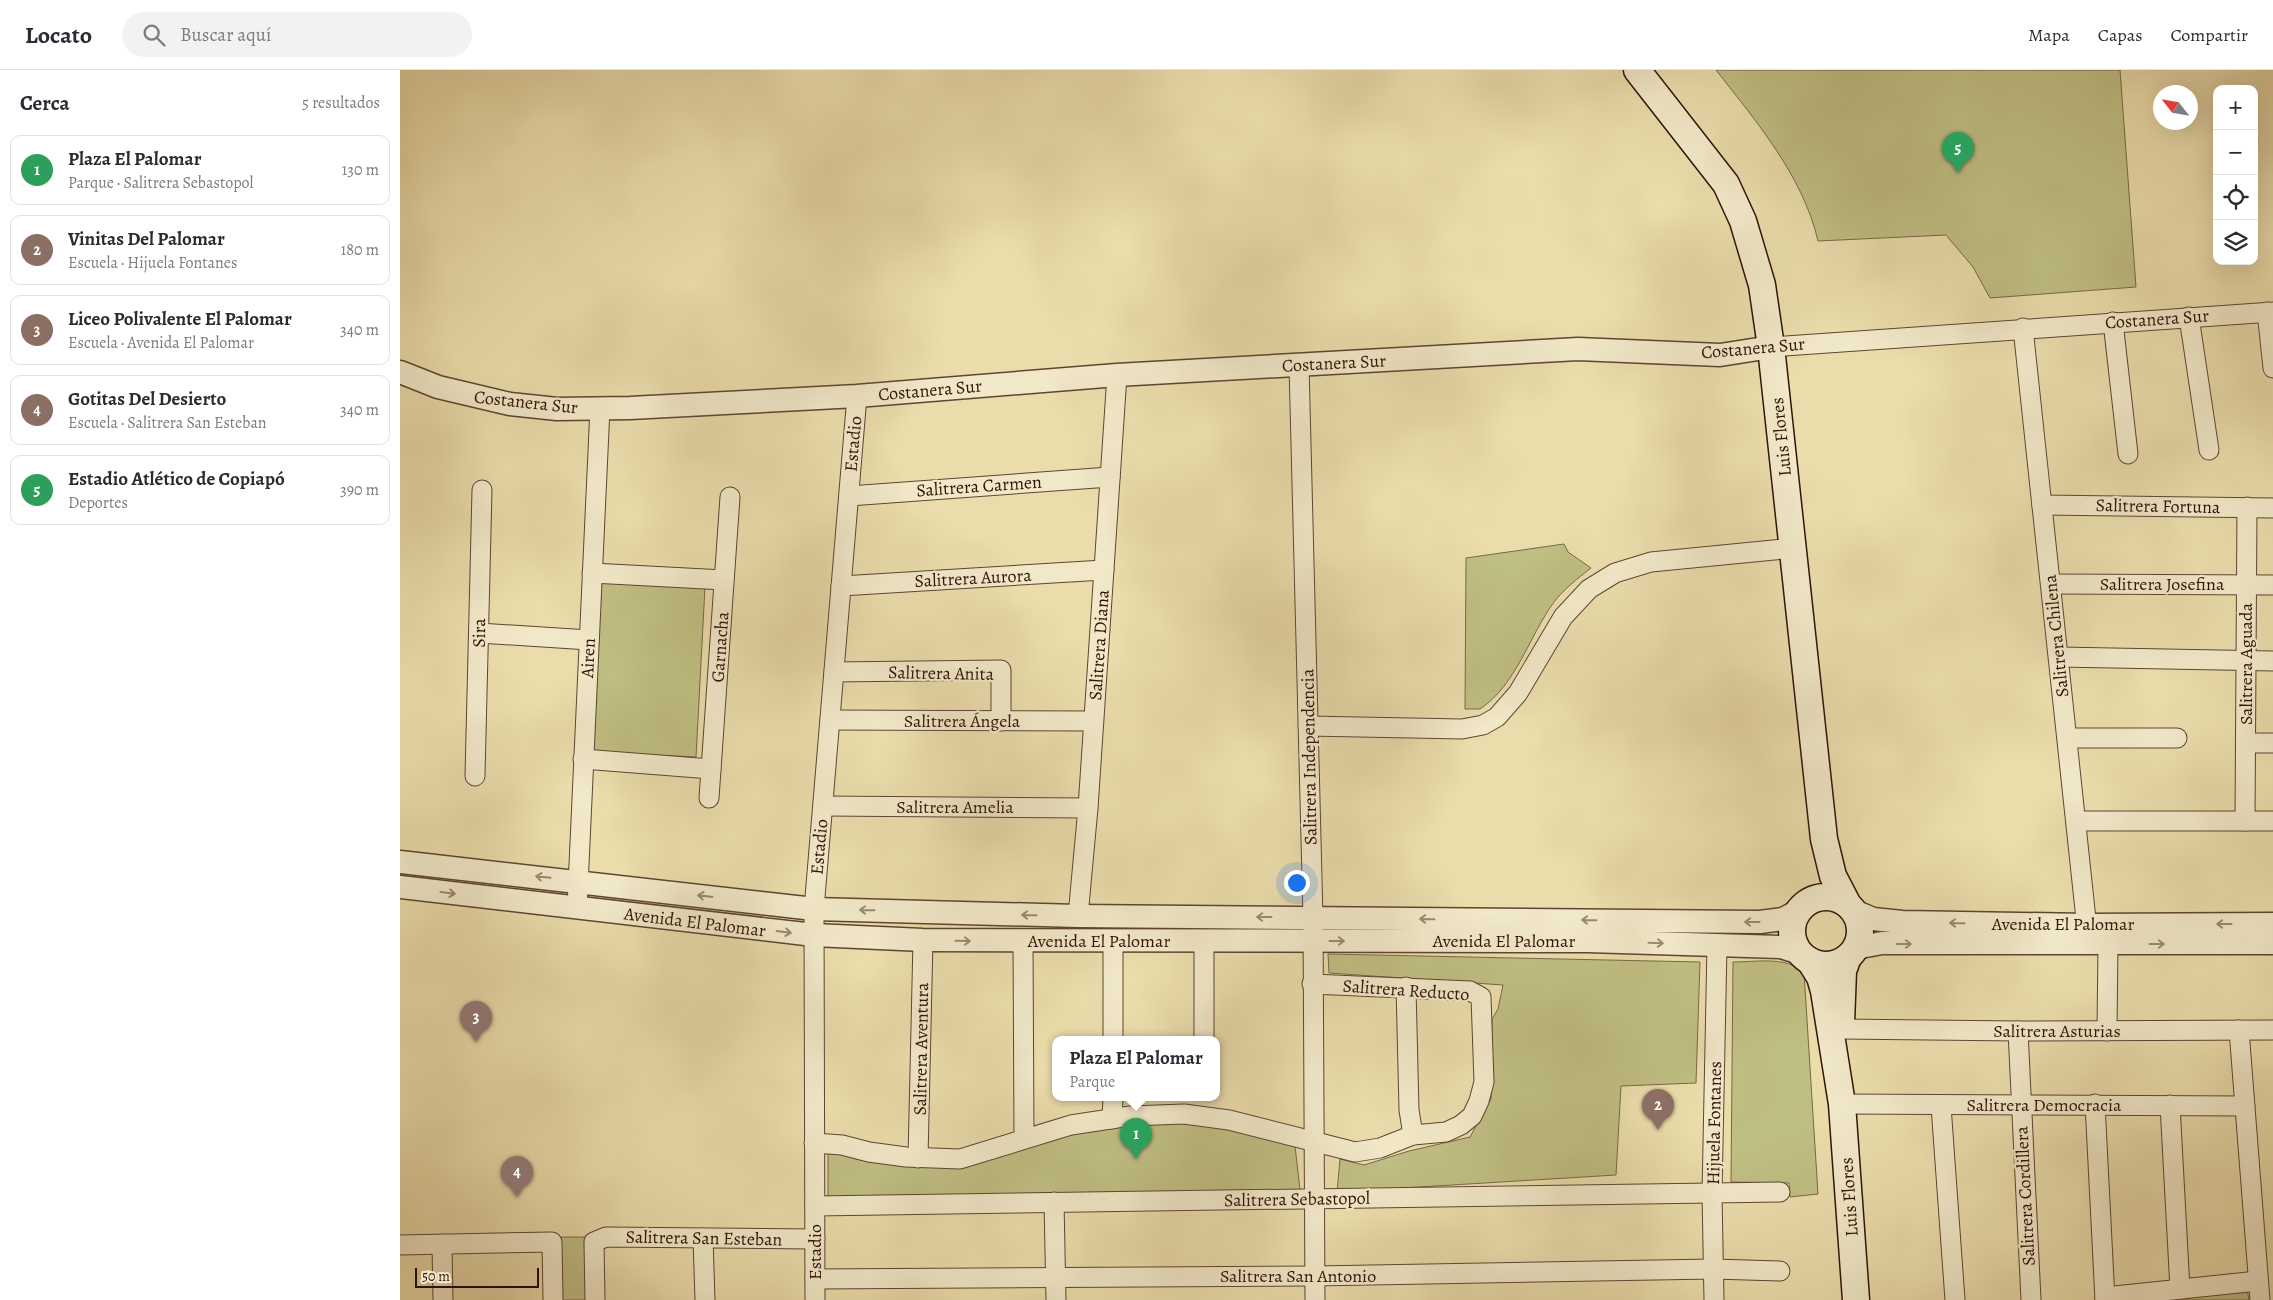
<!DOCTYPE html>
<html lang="es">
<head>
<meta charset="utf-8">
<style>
  body { margin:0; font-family:Alegreya,serif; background:#f2f2f3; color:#2b2b33 }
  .controls { position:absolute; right:15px; top:15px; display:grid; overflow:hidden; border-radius:10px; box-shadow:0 5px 20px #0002 }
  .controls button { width:45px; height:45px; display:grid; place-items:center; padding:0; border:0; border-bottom:1px solid #e1e1e2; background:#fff; color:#2b2b33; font:25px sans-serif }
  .compass { position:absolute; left:1753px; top:15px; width:45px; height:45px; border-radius:50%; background:#fff; box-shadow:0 5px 20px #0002; rotate:301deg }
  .scale { position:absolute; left:15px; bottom:12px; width:124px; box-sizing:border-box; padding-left:5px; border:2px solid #301308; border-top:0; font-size:14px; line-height:18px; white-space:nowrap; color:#301308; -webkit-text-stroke:4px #f1e8c8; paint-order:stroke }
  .you { position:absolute; left:896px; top:812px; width:18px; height:18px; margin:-12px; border:4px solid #fff; border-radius:50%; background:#1a73e8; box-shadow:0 0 0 8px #1a73e833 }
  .badge { display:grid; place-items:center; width:32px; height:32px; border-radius:50%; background:#8f2418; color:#fff; font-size:16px; font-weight:700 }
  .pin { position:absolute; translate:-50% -41px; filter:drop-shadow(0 1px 2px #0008) }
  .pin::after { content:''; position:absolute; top:26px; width:18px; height:15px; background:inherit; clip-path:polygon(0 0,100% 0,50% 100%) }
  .popup { position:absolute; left:652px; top:966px; width:168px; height:65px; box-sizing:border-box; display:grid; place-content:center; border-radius:10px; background:#fff; filter:drop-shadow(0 1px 4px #0005); font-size:16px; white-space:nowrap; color:#7c7c81 }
  .popup b { font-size:19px; color:#2b2b33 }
  .popup::after { content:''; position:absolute; left:50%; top:100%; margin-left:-10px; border:10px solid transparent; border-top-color:#fff }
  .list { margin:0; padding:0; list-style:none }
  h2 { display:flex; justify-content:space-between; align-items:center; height:65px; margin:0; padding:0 20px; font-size:21px }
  h2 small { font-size:16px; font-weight:400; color:#7c7c81 }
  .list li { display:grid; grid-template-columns:32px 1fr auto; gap:15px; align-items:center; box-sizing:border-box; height:70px; margin:0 10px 10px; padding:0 10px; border:1px solid #e1e1e2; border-radius:10px }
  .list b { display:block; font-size:19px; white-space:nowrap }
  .list p { margin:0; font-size:16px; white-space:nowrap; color:#7c7c81 }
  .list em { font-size:16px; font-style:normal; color:#7c7c81 }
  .icon { flex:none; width:28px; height:28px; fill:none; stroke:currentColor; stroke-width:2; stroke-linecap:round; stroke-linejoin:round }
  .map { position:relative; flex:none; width:1873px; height:1230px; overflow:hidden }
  header { display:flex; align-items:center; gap:30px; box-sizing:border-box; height:70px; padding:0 25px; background:#fff; border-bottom:1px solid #e1e1e2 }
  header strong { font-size:24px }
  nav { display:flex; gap:28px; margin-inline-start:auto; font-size:18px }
  .search { width:350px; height:45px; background:#f2f2f3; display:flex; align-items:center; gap:12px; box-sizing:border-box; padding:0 18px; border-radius:28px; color:#7c7c81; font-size:19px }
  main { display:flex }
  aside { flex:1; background:#fff }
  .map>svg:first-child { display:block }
</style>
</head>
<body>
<header>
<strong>Locato</strong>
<div class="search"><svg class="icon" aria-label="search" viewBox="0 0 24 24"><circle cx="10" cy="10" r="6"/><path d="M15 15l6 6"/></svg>Buscar aquí</div>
<nav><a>Mapa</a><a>Capas</a><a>Compartir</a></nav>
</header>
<main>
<aside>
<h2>Cerca<small>5 resultados</small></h2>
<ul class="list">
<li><span class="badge" style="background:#2e9e5b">1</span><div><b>Plaza El Palomar</b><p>Parque · Salitrera Sebastopol</p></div><em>130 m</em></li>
<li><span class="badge" style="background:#8d6e63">2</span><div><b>Vinitas Del Palomar</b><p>Escuela · Hijuela Fontanes</p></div><em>180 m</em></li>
<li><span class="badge" style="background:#8d6e63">3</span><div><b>Liceo Polivalente El Palomar</b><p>Escuela · Avenida El Palomar</p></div><em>340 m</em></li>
<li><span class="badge" style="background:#8d6e63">4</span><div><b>Gotitas Del Desierto</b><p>Escuela · Salitrera San Esteban</p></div><em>340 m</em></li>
<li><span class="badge" style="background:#2e9e5b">5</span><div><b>Estadio Atlético de Copiapó</b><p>Deportes</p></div><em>390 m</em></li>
</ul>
</aside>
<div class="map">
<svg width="1873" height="1230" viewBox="0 0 1873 1230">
  <rect width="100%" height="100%" fill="#eadcab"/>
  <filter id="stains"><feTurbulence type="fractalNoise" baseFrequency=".004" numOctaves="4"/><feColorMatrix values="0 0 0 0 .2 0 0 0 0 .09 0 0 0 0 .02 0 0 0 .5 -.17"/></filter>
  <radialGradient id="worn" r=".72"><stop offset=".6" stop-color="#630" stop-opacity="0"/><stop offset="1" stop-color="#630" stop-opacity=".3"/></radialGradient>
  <g fill="#bfbe83" stroke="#786846">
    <path d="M1316,0H1720L1736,217L1590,228L1573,197L1546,165L1418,171C1403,106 1356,51 1316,0Z"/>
    <path d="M1164,474L1168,482L1191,498C1177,509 1164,519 1154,532C1128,568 1117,614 1080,639H1065L1066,488Z"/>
    <path d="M200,512L305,517L296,687L190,682Z"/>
    <path d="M928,884L1300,892L1296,1013L1221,1016L1216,1105L937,1122L940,1089L964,1095L1009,1081L1070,1067L1091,1029L1092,949L1098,939L1103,915L929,903Z"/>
    <path d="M1333,892C1357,892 1385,886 1404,902L1418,1124L1390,1127L1389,1113L1331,1112Z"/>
    <path d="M783,1050L894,1067L901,1129L428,1130V1083L516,1095L679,1058Z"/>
    <path d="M158,1167H191V1230H159Z"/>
    <path d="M1847,1219L1849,1230H1750Z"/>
  </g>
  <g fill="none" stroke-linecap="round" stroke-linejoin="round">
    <defs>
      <g id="minor">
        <path d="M1867,242L1873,298"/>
        <path d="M1789,247L1809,380"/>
        <path d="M1713,252L1728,384"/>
        <path d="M1623,258L1688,868"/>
        <path d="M1371,277L1873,242"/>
        <path d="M899,295L913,848L915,1230"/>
        <path d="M449,426L710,407"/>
        <path d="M1642,435L1873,438"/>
        <path d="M192,503L324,510"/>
        <path d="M1651,514L1873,515"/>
        <path d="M441,516L704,500"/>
        <path d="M79,563L189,570"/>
        <path d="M1659,587L1873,591"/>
        <path d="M434,602L601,600V651"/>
        <path d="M430,650L693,651"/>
        <path d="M908,656L1062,659L1083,655L1097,647L1118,623L1163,547L1189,519L1215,503L1251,492L1394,478"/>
        <path d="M1667,668H1777"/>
        <path d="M1846,673H1873"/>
        <path d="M183,689L311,699"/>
        <path d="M75,706L82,420"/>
        <path d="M309,728L330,427"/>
        <path d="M423,736L688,738"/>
        <path d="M1676,751H1873"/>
        <path d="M1845,751L1847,437"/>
        <path d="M177,838L200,338"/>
        <path d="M678,846L688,738L717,305"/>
        <path d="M623,871L624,1068"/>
        <path d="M1006,917L1009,1040L1013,1065"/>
        <path d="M1441,959L1618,961L1873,960"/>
        <path d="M1839,960L1860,1230"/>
        <path d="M1618,961L1631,1230"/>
        <path d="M1707,961L1708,874"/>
        <path d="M713,970V871"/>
        <path d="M804,970V871"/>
        <path d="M1442,1034L1845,1036"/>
        <path d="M1695,1034L1705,1230"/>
        <path d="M1770,1035L1780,1219"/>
        <path d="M1541,1036L1555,1230"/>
        <path d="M712,1049L713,1028"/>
        <path d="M414,1073L442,1075L469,1082L506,1087L560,1089L671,1055L730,1046L784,1044L829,1050L955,1082L980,1078L1013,1065L1046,1062L1061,1055L1072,1046L1079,1031L1084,1012L1081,927L1070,921L912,914"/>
        <path d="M518,1088L523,870"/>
        <path d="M654,1132L656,1230"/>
        <path d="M415,1136L1380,1122"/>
        <path d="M303,1168L305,1230"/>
        <path d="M42,1174L43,1230"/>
        <path d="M0,1175L152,1172L153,1230"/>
        <path d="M415,1209L915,1206L1313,1199L1380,1201"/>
        <path d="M1705,1227L1858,1211"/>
        <path d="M195,1230L194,1172L206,1167L415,1169"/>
        <path d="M415,1230L414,839L457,326"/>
        <path d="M1314,1230L1312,1123L1317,876"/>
      </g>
      <g id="tertiary">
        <path d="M0,302L38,317L110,334L157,339L230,338L457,326L717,305L1178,279L1320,285L1371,277"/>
        <path d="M0,792L414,839L678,846L1360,852L1383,849L1398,841"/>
        <path d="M0,817L414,865L523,870L1188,871L1381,877L1400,883"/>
        <path d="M1454,841L1473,849L1502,852L1688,855L1873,854"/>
        <path d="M1455,878L1482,873H1873"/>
      </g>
      <g id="secondary">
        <path d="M1237,0L1326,114L1343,151L1362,215L1371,277L1424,769L1433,806L1447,833"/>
        <circle cx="1426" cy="861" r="34"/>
        <path d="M1410,891L1420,907L1424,921L1442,1034L1456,1230"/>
        <path d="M1441,953L1443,901L1448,887"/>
      </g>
    </defs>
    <use href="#minor" stroke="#5e4531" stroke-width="21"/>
    <use href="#tertiary" stroke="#5e4531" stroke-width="25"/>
    <use href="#secondary" stroke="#301308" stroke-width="29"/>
    <use href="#minor" stroke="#f1e8c8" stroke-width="19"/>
    <use href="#tertiary" stroke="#f1e8c8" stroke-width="22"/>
    <use href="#secondary" stroke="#f1e8c8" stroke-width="26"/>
  </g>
  <defs><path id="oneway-shaft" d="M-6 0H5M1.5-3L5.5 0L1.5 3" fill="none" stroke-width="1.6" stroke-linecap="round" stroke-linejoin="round" transform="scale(1.25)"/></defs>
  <g stroke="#9a8872">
    <use href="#oneway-shaft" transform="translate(143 807) rotate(-174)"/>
    <use href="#oneway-shaft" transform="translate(48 823) rotate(7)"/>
    <use href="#oneway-shaft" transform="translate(305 826) rotate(-173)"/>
    <use href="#oneway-shaft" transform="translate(467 840) rotate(-179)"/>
    <use href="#oneway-shaft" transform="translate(629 845) rotate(-179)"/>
    <use href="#oneway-shaft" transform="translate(864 847) rotate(-180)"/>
    <use href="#oneway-shaft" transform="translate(1027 849) rotate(-179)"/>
    <use href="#oneway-shaft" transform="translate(1189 850) rotate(-179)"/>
    <use href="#oneway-shaft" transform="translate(1352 852) rotate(-180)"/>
    <use href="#oneway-shaft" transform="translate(1557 853) rotate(-179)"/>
    <use href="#oneway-shaft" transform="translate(1824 854) rotate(180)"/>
    <use href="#oneway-shaft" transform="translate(384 862) rotate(7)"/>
    <use href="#oneway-shaft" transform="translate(563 871) rotate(1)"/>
    <use href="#oneway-shaft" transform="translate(937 871)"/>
    <use href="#oneway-shaft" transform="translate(1256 873) rotate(2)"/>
    <use href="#oneway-shaft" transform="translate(1504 874)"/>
    <use href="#oneway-shaft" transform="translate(1757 874)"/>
  </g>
  <g text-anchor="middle" stroke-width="4.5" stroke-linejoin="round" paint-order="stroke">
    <g font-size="18" fill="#301308" stroke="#f1e8c8">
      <text transform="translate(1757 249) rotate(-4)" y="6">Costanera Sur</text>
      <text transform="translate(1353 278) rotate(-5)" y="6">Costanera Sur</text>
      <text transform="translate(934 293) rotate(-3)" y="6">Costanera Sur</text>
      <text transform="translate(530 320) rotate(-5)" y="6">Costanera Sur</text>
      <text transform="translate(126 332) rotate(6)" y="6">Costanera Sur</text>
      <text transform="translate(1381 367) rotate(-96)" y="6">Luis Flores</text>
      <text transform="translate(453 374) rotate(-85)" y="6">Estadio</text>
      <text transform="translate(579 416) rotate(-4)" y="6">Salitrera Carmen</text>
      <text transform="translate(1758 436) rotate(1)" y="6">Salitrera Fortuna</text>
      <text transform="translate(573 508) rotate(-3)" y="6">Salitrera Aurora</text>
      <text x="1762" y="520">Salitrera Josefina</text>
      <text transform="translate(79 563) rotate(-89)" y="6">Sira</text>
      <text transform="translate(1656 566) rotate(-96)" y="6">Salitrera Chilena</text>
      <text transform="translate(699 575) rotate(-86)" y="6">Salitrera Diana</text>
      <text transform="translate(320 577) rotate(-86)" y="6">Garnacha</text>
      <text transform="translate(188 588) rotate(-87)" y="6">Airen</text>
      <text transform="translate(1846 594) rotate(-90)" y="6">Salitrera Aguada</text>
      <text transform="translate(541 603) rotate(1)" y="6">Salitrera Anita</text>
      <text x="562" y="657">Salitrera Ángela</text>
      <text transform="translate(909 687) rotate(-91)" y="6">Salitrera Independencia</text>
      <text x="555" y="743">Salitrera Amelia</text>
      <text transform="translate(419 777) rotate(-85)" y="6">Estadio</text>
      <text transform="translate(295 852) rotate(7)" y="6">Avenida El Palomar</text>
      <text x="1663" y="860">Avenida El Palomar</text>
      <text x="699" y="877">Avenida El Palomar</text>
      <text x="1104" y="877">Avenida El Palomar</text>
      <text transform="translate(1006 920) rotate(4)" y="6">Salitrera Reducto</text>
      <text x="1657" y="967">Salitrera Asturias</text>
      <text transform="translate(521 979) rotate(-89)" y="6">Salitrera Aventura</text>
      <text x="1644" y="1041">Salitrera Democracia</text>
      <text transform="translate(1314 1053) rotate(-89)" y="6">Hijuela Fontanes</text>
      <text transform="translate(1625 1126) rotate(-93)" y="6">Salitrera Cordillera</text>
      <text transform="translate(1449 1127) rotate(-94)" y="6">Luis Flores</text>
      <text transform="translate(897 1129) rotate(-1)" y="6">Salitrera Sebastopol</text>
      <text transform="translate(304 1168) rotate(1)" y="6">Salitrera San Esteban</text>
      <text transform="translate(415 1182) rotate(-90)" y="6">Estadio</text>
      <text x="898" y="1212">Salitrera San Antonio</text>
    </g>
  </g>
  <rect width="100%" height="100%" filter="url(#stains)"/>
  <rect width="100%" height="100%" fill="url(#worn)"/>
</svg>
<div class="controls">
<button>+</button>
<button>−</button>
<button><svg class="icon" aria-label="locate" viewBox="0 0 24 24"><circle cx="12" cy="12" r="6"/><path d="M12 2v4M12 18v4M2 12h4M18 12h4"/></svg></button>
<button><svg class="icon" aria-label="layers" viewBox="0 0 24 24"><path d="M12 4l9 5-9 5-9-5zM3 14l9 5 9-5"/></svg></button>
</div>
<svg class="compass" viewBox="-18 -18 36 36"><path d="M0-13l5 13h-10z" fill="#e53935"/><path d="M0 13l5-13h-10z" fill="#7c7c81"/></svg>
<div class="scale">50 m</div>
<div class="you"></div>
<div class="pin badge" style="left:736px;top:1089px;background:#2e9e5b">1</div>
<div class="popup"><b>Plaza El Palomar</b>Parque</div>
<div class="pin badge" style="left:1258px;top:1060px;background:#8d6e63">2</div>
<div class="pin badge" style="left:76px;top:972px;background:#8d6e63">3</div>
<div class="pin badge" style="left:117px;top:1127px;background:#8d6e63">4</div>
<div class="pin badge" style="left:1558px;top:103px;background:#2e9e5b">5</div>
</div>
</main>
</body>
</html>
